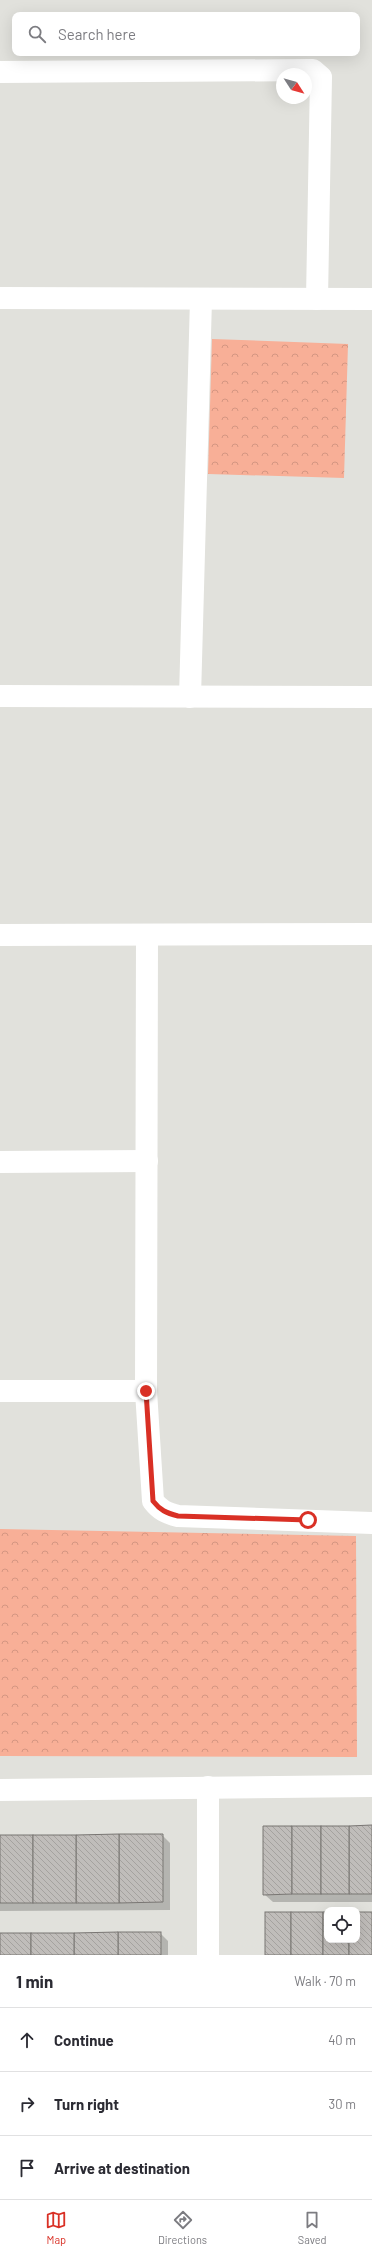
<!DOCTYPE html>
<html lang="en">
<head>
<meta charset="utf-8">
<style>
  body { margin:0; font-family:Barlow,sans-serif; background:#f2f2f3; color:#2b2b33 }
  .controls { position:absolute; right:12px; bottom:12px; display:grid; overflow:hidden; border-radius:8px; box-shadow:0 4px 16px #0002 }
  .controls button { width:36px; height:36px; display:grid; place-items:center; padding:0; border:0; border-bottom:1px solid #e1e1e2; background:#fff; color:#2b2b33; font:20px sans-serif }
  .compass { position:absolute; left:276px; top:68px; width:36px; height:36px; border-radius:50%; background:#fff; box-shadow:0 4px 16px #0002; rotate:126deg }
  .stop { position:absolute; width:12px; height:12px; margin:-9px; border:3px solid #d93025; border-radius:50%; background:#fff }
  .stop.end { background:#d93025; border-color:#fff; box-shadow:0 1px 4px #0008 }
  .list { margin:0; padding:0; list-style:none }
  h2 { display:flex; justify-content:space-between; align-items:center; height:52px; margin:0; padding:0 16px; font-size:17px }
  h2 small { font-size:13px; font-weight:400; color:#7c7c81 }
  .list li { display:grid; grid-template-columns:26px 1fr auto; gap:12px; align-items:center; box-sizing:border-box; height:64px; padding:0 16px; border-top:1px solid #e1e1e2 }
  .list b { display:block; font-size:15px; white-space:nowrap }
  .list em { font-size:13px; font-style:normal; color:#7c7c81 }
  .icon { flex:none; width:22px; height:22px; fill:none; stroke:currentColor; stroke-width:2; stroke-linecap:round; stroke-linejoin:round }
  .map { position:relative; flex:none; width:372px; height:1955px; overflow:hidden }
  .search { position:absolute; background:#fff; box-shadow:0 4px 16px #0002; left:12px; right:12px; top:12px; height:44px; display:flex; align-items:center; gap:10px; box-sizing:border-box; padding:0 14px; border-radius:8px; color:#7c7c81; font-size:15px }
  .sheet { height:244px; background:#fff }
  nav { display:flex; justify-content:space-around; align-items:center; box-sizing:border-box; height:56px; border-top:1px solid #e1e1e2; background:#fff; font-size:11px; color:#7c7c81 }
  nav a { display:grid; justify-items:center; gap:2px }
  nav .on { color:#d93025 }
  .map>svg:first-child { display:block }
</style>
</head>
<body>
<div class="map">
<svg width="372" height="1955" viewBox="0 0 372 1955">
  <defs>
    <pattern id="park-crowns" width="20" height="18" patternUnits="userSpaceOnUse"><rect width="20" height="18" fill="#f8af97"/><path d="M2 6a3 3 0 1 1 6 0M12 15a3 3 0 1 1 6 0" fill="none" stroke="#d49682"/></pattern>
    <pattern id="building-back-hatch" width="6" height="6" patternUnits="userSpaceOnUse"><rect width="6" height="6" fill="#c0bdba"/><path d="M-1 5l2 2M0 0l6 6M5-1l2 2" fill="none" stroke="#a5a29f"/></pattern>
  </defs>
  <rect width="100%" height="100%" fill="#e1e1dc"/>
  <g fill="url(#park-crowns)">
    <path d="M212,339L348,344L344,478L208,474Z"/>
    <path d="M0,1529L356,1536L357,1757L0,1756Z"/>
  </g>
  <g fill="#0003">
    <path d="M372,1826V1902H273L264,1894Z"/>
    <path d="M162,1835L170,1843V1910L0,1911V1836Z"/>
    <path d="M160,1933L168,1941V1955H0V1934Z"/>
  </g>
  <g fill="url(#building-back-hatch)" stroke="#797673">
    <path d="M372,1825V1894H349V1826Z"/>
    <path d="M263,1826H292V1894L263,1895Z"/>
    <rect x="292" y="1826" width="29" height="68"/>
    <rect x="321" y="1826" width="28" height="68"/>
    <path d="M119,1834H163V1902L119,1903Z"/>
    <path d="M119,1834V1903H76V1835Z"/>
    <rect x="0" y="1835" width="33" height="68"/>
    <rect x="33" y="1835" width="43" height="68"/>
    <rect x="265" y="1912" width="26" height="43"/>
    <rect x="291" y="1912" width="32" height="43"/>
    <path d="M323,1912H327V1940H349V1955H323Z"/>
    <path d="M357,1912H372V1955H349V1940H357Z"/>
    <rect x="118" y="1932" width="43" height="23"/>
    <path d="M118,1932V1955H74V1933Z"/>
    <rect x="0" y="1933" width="31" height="22"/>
    <rect x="31" y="1933" width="43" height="22"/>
  </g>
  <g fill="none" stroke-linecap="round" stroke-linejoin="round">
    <g stroke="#fff" stroke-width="22">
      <path d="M0,72L313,70L321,77L317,299"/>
      <path d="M0,298L372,299"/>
      <path d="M0,696L372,697"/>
      <path d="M190,697L201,299"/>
      <path d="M0,935L372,934"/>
      <path d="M147,935L146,1391L153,1501C160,1510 166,1513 178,1516L372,1523"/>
      <path d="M0,1162L147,1161"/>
      <path d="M0,1391H146"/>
      <path d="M0,1790L372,1786"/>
      <path d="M208,1955V1787"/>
    </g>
  </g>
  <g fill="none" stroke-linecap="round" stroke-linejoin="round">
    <path stroke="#d93025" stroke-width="5" d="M146,1391L153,1501C160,1510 166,1513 178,1516L308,1520"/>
  </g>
</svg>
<div class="controls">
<button><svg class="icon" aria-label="locate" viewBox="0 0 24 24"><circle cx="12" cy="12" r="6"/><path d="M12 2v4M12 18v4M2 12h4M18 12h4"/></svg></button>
</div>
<svg class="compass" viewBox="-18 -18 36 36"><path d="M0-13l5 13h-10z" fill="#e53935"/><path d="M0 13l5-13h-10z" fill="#7c7c81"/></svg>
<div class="stop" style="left:308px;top:1520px"></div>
<div class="stop end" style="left:146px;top:1391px"></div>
<div class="search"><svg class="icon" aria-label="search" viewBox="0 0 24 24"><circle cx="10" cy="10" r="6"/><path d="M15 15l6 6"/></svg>Search here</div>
</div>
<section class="sheet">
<h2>1 min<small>Walk · 70 m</small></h2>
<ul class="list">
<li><svg class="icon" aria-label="ahead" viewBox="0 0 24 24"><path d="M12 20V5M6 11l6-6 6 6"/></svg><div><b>Continue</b></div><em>40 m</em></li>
<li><svg class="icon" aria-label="right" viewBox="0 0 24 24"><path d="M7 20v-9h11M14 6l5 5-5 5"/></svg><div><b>Turn right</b></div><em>30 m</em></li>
<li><svg class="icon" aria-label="arrive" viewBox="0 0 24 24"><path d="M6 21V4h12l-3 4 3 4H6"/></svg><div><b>Arrive at destination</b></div></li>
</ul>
</section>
<nav>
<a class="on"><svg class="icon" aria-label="map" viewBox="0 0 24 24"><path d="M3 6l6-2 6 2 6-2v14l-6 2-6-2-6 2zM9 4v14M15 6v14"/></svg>Map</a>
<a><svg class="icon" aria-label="directions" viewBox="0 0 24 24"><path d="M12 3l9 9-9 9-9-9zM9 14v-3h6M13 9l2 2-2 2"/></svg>Directions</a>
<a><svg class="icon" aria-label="saved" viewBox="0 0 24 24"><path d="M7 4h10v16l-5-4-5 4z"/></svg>Saved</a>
</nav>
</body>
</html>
